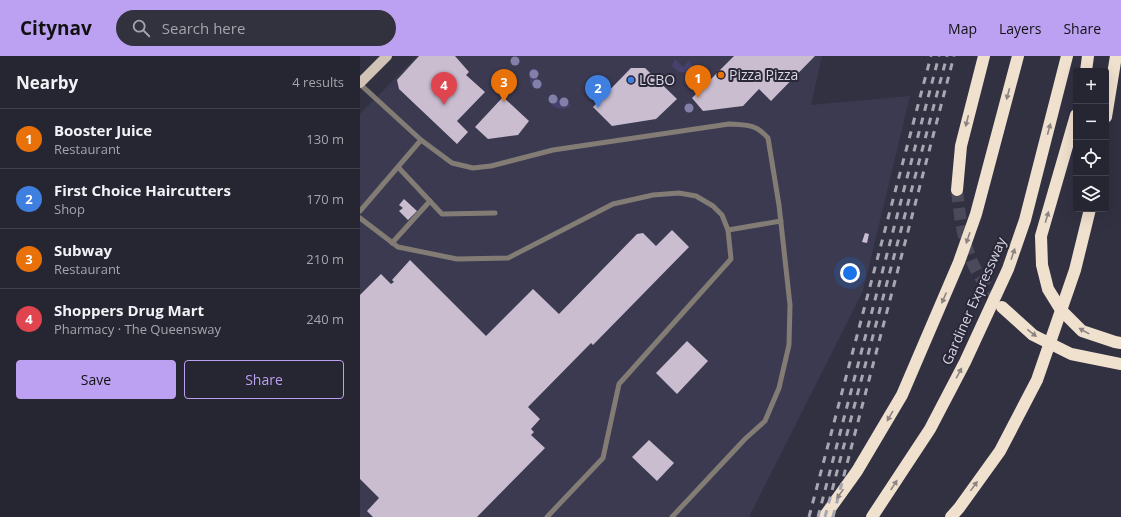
<!DOCTYPE html>
<html lang="en">
<head>
<meta charset="utf-8">
<style>
  body { margin:0; font-family:"Open Sans",sans-serif; background:#32313e; color:#f1f3f6 }
  .controls { position:absolute; right:12px; top:12px; display:grid; overflow:hidden; border-radius:4px; box-shadow:0 4px 16px #0002 }
  .controls button { width:36px; height:36px; display:grid; place-items:center; padding:0; border:0; border-bottom:1px solid #42424d; background:#262532; color:#f1f3f6; font:20px sans-serif }
  .you { position:absolute; left:490px; top:217px; width:14px; height:14px; margin:-10px; border:3px solid #fff; border-radius:50%; background:#1a73e8; box-shadow:0 0 0 6px #1a73e833 }
  .badge { display:grid; place-items:center; width:26px; height:26px; border-radius:50%; background:#bca0f2; color:#fff; font-size:13px; font-weight:700 }
  .pin { position:absolute; translate:-50% -33px; filter:drop-shadow(0 1px 2px #0008) }
  .pin::after { content:''; position:absolute; top:21px; width:14px; height:12px; background:inherit; clip-path:polygon(0 0,100% 0,50% 100%) }
  .list { margin:0; padding:0; list-style:none }
  h2 { display:flex; justify-content:space-between; align-items:center; height:52px; margin:0; padding:0 16px; font-size:17px }
  h2 small { font-size:13px; font-weight:400; color:#a4a5ac }
  .list li { display:grid; grid-template-columns:26px 1fr auto; gap:12px; align-items:center; box-sizing:border-box; height:60px; padding:0 16px; border-top:1px solid #42424d }
  .list b { display:block; font-size:15px; white-space:nowrap }
  .list p { margin:0; font-size:13px; white-space:nowrap; color:#a4a5ac }
  .list em { font-size:13px; font-style:normal; color:#a4a5ac }
  .actions { display:flex; gap:8px; padding:12px 16px }
  .actions a { flex:1; padding:9px 0; border:1px solid #bca0f2; border-radius:4px; text-align:center; font-size:14px; color:#bca0f2 }
  .actions .main { background:#bca0f2; color:#111 }
  .icon { flex:none; width:22px; height:22px; fill:none; stroke:currentColor; stroke-width:2; stroke-linecap:round; stroke-linejoin:round }
  .map { position:relative; flex:none; width:761px; height:461px; overflow:hidden }
  header { display:flex; align-items:center; gap:24px; box-sizing:border-box; height:56px; padding:0 20px; background:#bca0f2; color:#111 }
  header strong { font-size:19px }
  nav { display:flex; gap:22px; margin-inline-start:auto; font-size:14px }
  .search { width:280px; height:36px; background:#32313e; display:flex; align-items:center; gap:10px; box-sizing:border-box; padding:0 14px; border-radius:22px; color:#a4a5ac; font-size:15px }
  main { display:flex }
  aside { flex:1; background:#262532 }
  .map>svg:first-child { display:block }
</style>
</head>
<body>
<header>
<strong>Citynav</strong>
<div class="search"><svg class="icon" aria-label="search" viewBox="0 0 24 24"><circle cx="10" cy="10" r="6"/><path d="M15 15l6 6"/></svg>Search here</div>
<nav><a>Map</a><a>Layers</a><a>Share</a></nav>
</header>
<main>
<aside>
<h2>Nearby<small>4 results</small></h2>
<ul class="list">
<li><span class="badge" style="background:#e8710a">1</span><div><b>Booster Juice</b><p>Restaurant</p></div><em>130 m</em></li>
<li><span class="badge" style="background:#3f7fe0">2</span><div><b>First Choice Haircutters</b><p>Shop</p></div><em>170 m</em></li>
<li><span class="badge" style="background:#e8710a">3</span><div><b>Subway</b><p>Restaurant</p></div><em>210 m</em></li>
<li><span class="badge" style="background:#e0444e">4</span><div><b>Shoppers Drug Mart</b><p>Pharmacy · The Queensway</p></div><em>240 m</em></li>
</ul>
<div class="actions"><a class="main">Save</a><a>Share</a></div>
</aside>
<div class="map">
<svg width="761" height="461" viewBox="0 0 761 461">
  <rect width="100%" height="100%" fill="#323142"/>
  <path fill="#3b3a51" d="M57,0H462L451,49L550,40L503,235L389,461H0V58Z"/>
  <g fill="#46426d">
    <path d="M315,3L323,11L329,5L335,13C327,18 316,18 312,9Z"/>
    <path d="M173,12L179,18L176,22L183,29L180,33C170,34 168,21 170,14Z"/>
    <path d="M194,39L201,46L204,42L211,50C203,54 194,54 189,45L191,40Z"/>
  </g>
  <g fill="#cabdd0">
    <path d="M59,0H95L109,16L106,19L125,36L97,65L108,76L97,88L39,33L37,24Z"/>
    <path d="M374,0H455L411,45L399,33L383,50L343,55L332,42Z"/>
    <path d="M271,12H285L317,43L296,63L252,70L233,51Z"/>
    <path d="M143,41L169,65L158,79L128,83L115,71Z"/>
    <path d="M44,143L57,155L48,164L39,155L43,152L39,149Z"/>
    <path d="M312,174L329,191L233,289L231,287L168,351L180,363L171,373L174,376L171,379L185,392L117,461H13L7,455L19,442L0,423V239L21,218L31,228L34,226L32,224L50,204L126,280L173,233L199,258L277,178L283,177L296,190Z"/>
    <path d="M505,177L509,178L507,187L502,186Z"/>
    <path d="M327,285L348,305L317,338L296,317Z"/>
    <path d="M289,384L314,407L297,425L272,401Z"/>
  </g>
  <g fill="none" stroke-linecap="round" stroke-linejoin="round">
    <path stroke="#4b4a5a" stroke-width="12" stroke-dasharray="12 6" stroke-linecap="butt" d="M597,134C600,162 603,190 617,216C623,227 633,238 641,248"/>
    <g stroke="#827c75" stroke-width="5">
      <path d="M0,28L61,84L0,155"/>
      <path d="M61,84L92,107L113,112L131,110L193,94L369,68C387,69 396,68 408,82L419,149L430,249L429,289L419,332L405,365L385,383L312,461"/>
      <path d="M38,111L82,158L135,157"/>
      <path d="M0,162L38,191L97,203L148,202L253,148L293,139L319,137L336,140L353,150L362,159L368,174L371,203L259,328L243,402L187,461"/>
      <path d="M368,174L421,165"/>
      <path d="M32,187L70,145"/>
    </g>
    <path stroke="#d1c3b5" stroke-width="10" d="M0,27L27,0"/>
    <g stroke="#f0e0ce" stroke-width="12">
      <path d="M726,15L728,0"/>
      <path d="M716,59L681,180L682,209L688,233L701,254L722,275L755,286L761,287"/>
      <path d="M746,61L756,0"/>
      <path d="M597,134L601,90L624,0"/>
      <path d="M642,251L673,279L711,298L761,308"/>
      <path d="M464,461L497,415L542,339L599,206L616,158L658,0"/>
      <path d="M512,461L570,373L605,306L648,213L665,164L707,0"/>
      <path d="M591,461L599,452L640,395L677,324L715,214L730,153"/>
    </g>
    <g stroke="#a7a6b3" stroke-width="3" stroke-dasharray="7 7" stroke-linecap="butt">
      <path d="M449,461L571,0"/>
      <path d="M458,461L579,0"/>
      <path d="M465,461L587,0"/>
      <path d="M473,461L594,0"/>
    </g>
  </g>
  <g fill="#8280a9">
    <circle cx="155" cy="5" r="4.5"/>
    <circle cx="174" cy="18" r="4.5"/>
    <circle cx="177" cy="28" r="4.5"/>
    <circle cx="193" cy="43" r="4.5"/>
    <circle cx="204" cy="46" r="4.5"/>
    <circle cx="329" cy="52" r="4.5"/>
  </g>
  <defs><path id="oneway-solid" d="M-6-.8H1V-3.2L6.5 0L1 3.2V.8H-6Z"/></defs>
  <g fill="#8c8483">
    <use href="#oneway-solid" transform="translate(648 38) rotate(105)"/>
    <use href="#oneway-solid" transform="translate(607 65) rotate(104)"/>
    <use href="#oneway-solid" transform="translate(689 73) rotate(-75)"/>
    <use href="#oneway-solid" transform="translate(687 161) rotate(-74)"/>
    <use href="#oneway-solid" transform="translate(608 182) rotate(109)"/>
    <use href="#oneway-solid" transform="translate(653 198) rotate(-71)"/>
    <use href="#oneway-solid" transform="translate(584 242) rotate(113)"/>
    <use href="#oneway-solid" transform="translate(724 275) rotate(-151)"/>
    <use href="#oneway-solid" transform="translate(672 277) rotate(38)"/>
    <use href="#oneway-solid" transform="translate(599 317) rotate(-62)"/>
    <use href="#oneway-solid" transform="translate(530 360) rotate(120)"/>
    <use href="#oneway-solid" transform="translate(534 429) rotate(-57)"/>
    <use href="#oneway-solid" transform="translate(614 430) rotate(-54)"/>
    <use href="#oneway-solid" transform="translate(480 438) rotate(126)"/>
  </g>
  <circle fill="#e8710a" stroke="#292738" stroke-width="1.5" cx="361" cy="19" r="4"/>
  <circle fill="#3f7fe0" stroke="#292738" stroke-width="1.5" cx="271" cy="24" r="4"/>
  <g text-anchor="middle" stroke-width="4" stroke-linejoin="round" paint-order="stroke">
    <g font-size="14" fill="#d9d8e3" stroke="#292738" text-anchor="start">
      <text x="369" y="24">Pizza Pizza</text>
      <text x="279" y="29">LCBO</text>
    </g>
    <g font-size="14" fill="#d9d8e3" stroke="#292738">
      <text transform="translate(614 245) rotate(-66)" y="5">Gardiner Expressway</text>
    </g>
  </g>
</svg>
<div class="controls">
<button>+</button>
<button>−</button>
<button><svg class="icon" aria-label="locate" viewBox="0 0 24 24"><circle cx="12" cy="12" r="6"/><path d="M12 2v4M12 18v4M2 12h4M18 12h4"/></svg></button>
<button><svg class="icon" aria-label="layers" viewBox="0 0 24 24"><path d="M12 4l9 5-9 5-9-5zM3 14l9 5 9-5"/></svg></button>
</div>
<div class="you"></div>
<div class="pin badge" style="left:338px;top:42px;background:#e8710a">1</div>
<div class="pin badge" style="left:238px;top:52px;background:#3f7fe0">2</div>
<div class="pin badge" style="left:144px;top:46px;background:#e8710a">3</div>
<div class="pin badge" style="left:84px;top:49px;background:#e0444e">4</div>
</div>
</main>
</body>
</html>
